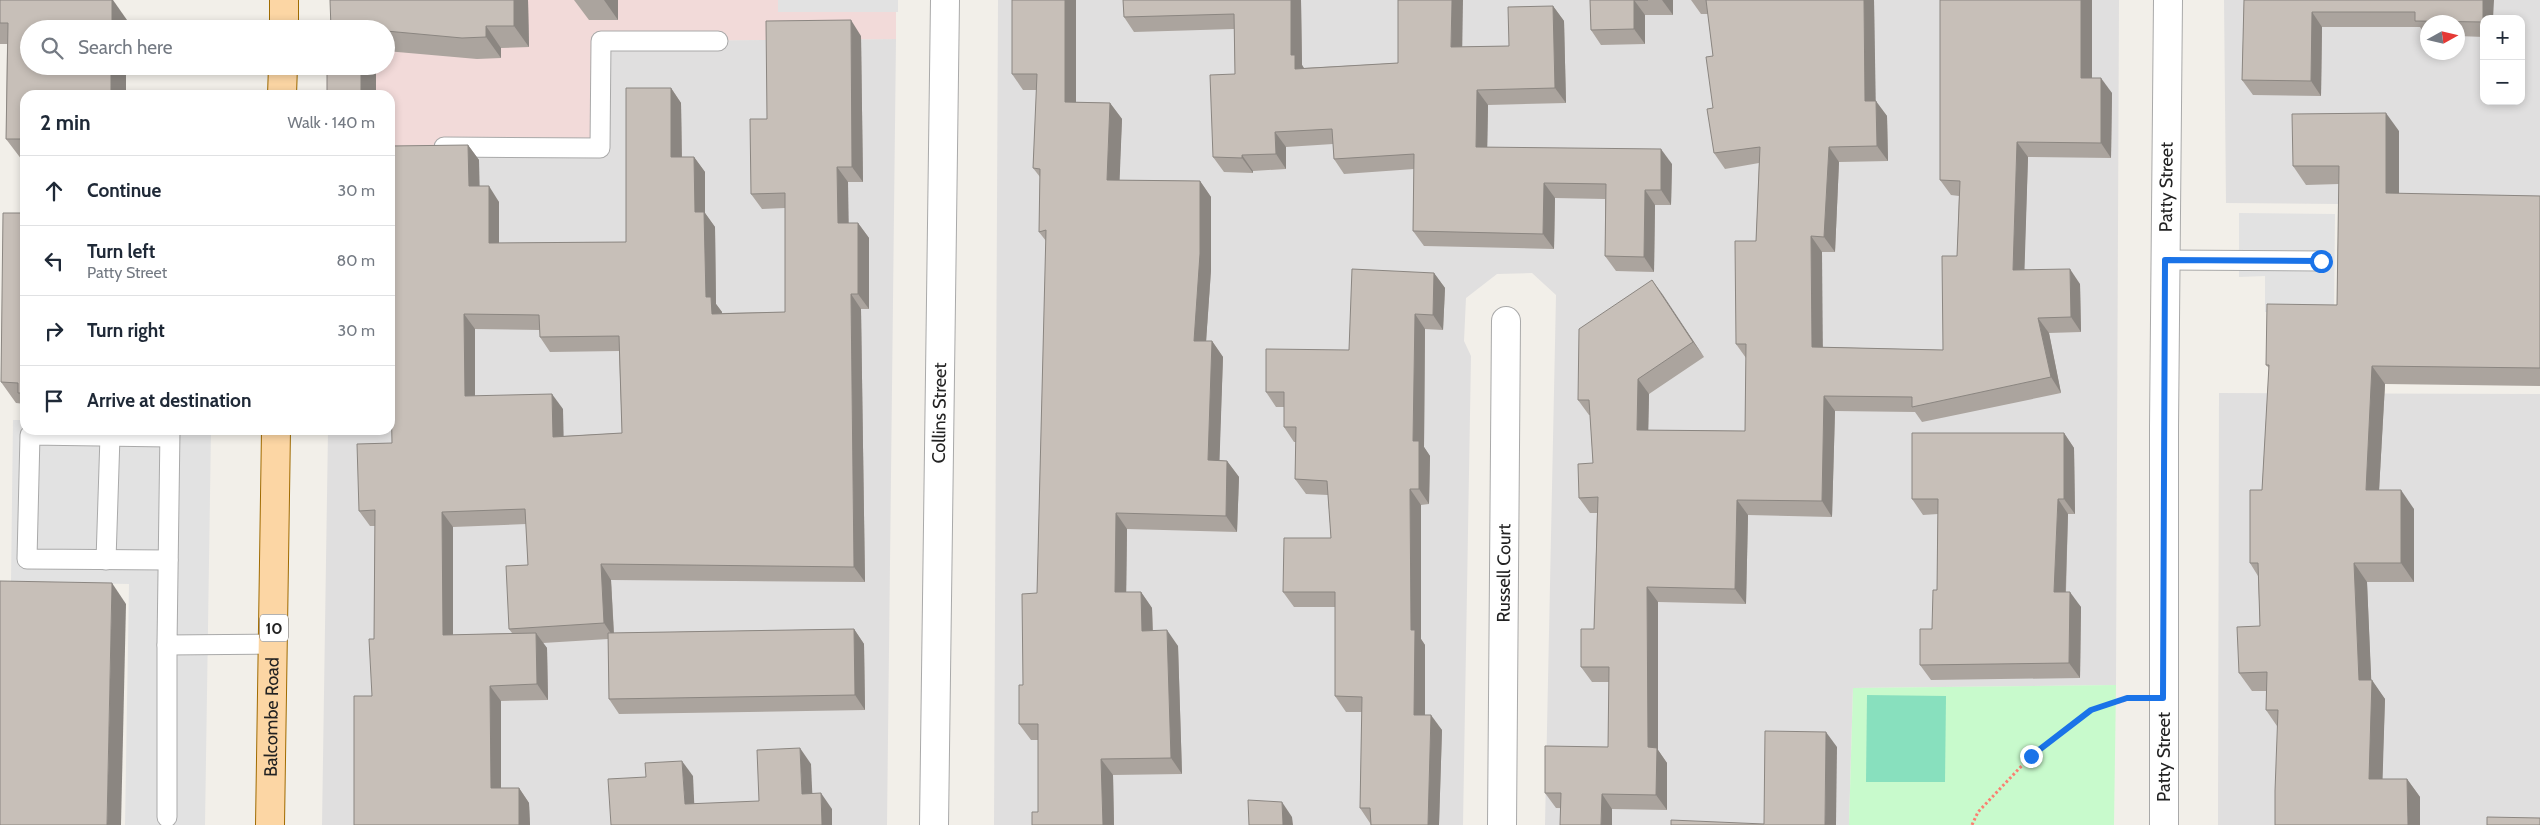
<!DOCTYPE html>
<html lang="en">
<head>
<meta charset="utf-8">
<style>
  body { margin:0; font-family:Cabin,sans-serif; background:#f6f6f7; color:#1f2937 }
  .controls { position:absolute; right:15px; top:15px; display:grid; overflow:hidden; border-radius:10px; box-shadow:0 2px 8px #0003 }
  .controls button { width:45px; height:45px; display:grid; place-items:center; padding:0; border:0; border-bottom:1px solid #e0e1e3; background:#fff; color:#1f2937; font:25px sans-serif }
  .compass { position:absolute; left:2420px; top:15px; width:45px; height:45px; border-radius:50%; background:#fff; box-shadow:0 2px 8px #0003; rotate:82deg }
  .stop { position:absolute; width:15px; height:15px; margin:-11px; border:4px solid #1a73e8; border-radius:50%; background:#fff }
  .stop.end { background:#1a73e8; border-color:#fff; box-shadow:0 1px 5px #0008 }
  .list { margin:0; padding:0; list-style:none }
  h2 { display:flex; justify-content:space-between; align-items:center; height:65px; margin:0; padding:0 20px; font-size:21px }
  h2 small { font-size:16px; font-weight:400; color:#747a83 }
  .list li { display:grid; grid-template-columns:32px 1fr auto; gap:15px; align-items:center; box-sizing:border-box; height:70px; padding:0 20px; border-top:1px solid #e0e1e3 }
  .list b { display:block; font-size:19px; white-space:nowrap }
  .list p { margin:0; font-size:16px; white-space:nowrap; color:#747a83 }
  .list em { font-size:16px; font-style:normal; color:#747a83 }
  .icon { flex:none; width:28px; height:28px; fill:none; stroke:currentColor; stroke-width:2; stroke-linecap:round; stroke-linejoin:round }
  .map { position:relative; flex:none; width:2540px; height:825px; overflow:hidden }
  .search { position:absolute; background:#fff; box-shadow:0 2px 8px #0003; left:20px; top:20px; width:375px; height:55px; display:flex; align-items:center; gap:12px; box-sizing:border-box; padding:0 18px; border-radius:28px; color:#747a83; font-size:19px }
  .panel { position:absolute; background:#fff; box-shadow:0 2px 8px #0003; left:20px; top:90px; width:375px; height:345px; border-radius:15px }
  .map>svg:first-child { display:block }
</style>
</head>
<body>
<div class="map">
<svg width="2540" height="825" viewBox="0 0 2540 825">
  <rect width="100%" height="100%" fill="#f2efe9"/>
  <g fill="#e0dfdf" fill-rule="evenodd">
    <path d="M998,0H2119L2116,685L1853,688L1849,825H1545L1556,295L1532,273L1497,274L1466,298L1464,341L1471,356L1463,825H994Z"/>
    <path d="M2224,0H2540V206L2226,203ZM2484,19H2521V101H2484ZM2428,22H2458V52H2428Z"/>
    <path d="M896,39L887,825H322L328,430H390V147L601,41Z"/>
    <path d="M2219,393L2540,394V825H2218Z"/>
  </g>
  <path fill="#f2dad9" d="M337,0H896V39L601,41L600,148L390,147V95H334L335,66H386V29Z"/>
  <path fill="#c8facc" d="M2116,685L2114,825H1849L1853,688Z"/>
  <path fill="#88e0be" d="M1867,695L1946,696L1945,782H1866Z"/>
  <g fill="#e2e2e2">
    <rect x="778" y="0" width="120" height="12"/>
    <path d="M2239,213L2335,214L2334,314L2265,312V276L2239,277Z"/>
    <path d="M13,420H25V430H211L205,825H125L129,584L11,582Z"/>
  </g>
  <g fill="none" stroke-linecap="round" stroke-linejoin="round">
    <defs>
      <g id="service">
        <path d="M444,147L600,148L601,41H718"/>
        <path d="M2165,260L2321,261"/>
        <path d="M170,430L167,645L274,644"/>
        <path d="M106,560L110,436"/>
        <path d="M168,560L27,559L30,435L169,437"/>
        <path d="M167,817V645"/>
      </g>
      <g id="minor">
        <path id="s1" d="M934,825L945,0"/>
        <path id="s2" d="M1502,825L1506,321"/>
        <path id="s3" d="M2164,825V427L2168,0"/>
      </g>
      <g id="primary">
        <path d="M284,29V0"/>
        <path d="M282,95L283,66"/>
        <path id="s4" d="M270,825L276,430"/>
      </g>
    </defs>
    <use href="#service" stroke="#a9a9a9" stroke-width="21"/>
    <use href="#minor" stroke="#a9a9a9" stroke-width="30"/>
    <use href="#primary" stroke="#a06b00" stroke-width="30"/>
    <path stroke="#fa8072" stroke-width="3" stroke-dasharray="2.5 2.5" stroke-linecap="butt" d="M1972,825L1978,812L2031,756L2091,710L2132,698"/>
    <use href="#service" stroke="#fff" stroke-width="19"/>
    <use href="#minor" stroke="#fff" stroke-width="28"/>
    <use href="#primary" stroke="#fcd6a4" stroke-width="28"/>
  </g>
  <g fill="#aba49e" fill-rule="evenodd">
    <path d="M0,0L127,20V29H29V66H126V95H25V404L16,403L1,382L21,213L22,160L6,139L7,44H0Z"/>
    <path d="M330,0H528L529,47L501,48V58L477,59L386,51V29Z"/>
    <path d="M574,0H618V20H589Z"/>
    <path d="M1012,0H1076V102L1110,103L1122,119L1119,180L1200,181L1211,197V270L1206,341H1212L1223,357L1219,460L1227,461L1239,477L1237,532L1127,529L1126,592H1141L1152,608L1153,631L1178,646L1182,774L1113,775L1114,825H1032L1038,812V740H1031L1019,724L1023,685L1037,593L1046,241L1039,232L1040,177L1033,168L1037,90H1023L1012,74Z"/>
    <path d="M1123,0H1301L1302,65L1304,68L1398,63L1462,47L1509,46L1553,6L1564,21L1566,103L1488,105L1487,147L1672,164L1671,205H1655L1654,272L1616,271L1605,256V199L1555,198L1554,249L1424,246L1413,231L1414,169L1344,174L1334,159L1333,144L1286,147V169L1253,171V173L1224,172L1213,157L1235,74L1234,29L1134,32L1124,17Z"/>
    <path d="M1590,0H1673V15H1645V44L1601,45L1591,30Z"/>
    <path d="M1691,0H1874L1875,101L1887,116L1888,161L1839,162L1835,252H1822V347L1943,350L1957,256L1959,196L1951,195L1940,180V0H2092V78L2112,93L2111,158L2028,157L2024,269L2080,284L2081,332L2049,333L2061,393L1922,422L1915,412L1835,411L1832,517L1748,515L1746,604L1658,602V750L1667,763V810L1556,808L1545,793L1608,747L1609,682H1592L1581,667L1594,629L1597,513H1590L1579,498L1593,463L1590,415H1589L1578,400L1652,280L1704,357L1649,394L1648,430L1745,431L1746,358L1736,344L1756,241L1759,163L1725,169L1714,153L1713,108V56L1708,14H1701Z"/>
    <path d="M2244,0H2494L2484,19V37L2458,36V22H2428V36H2426L2420,27H2322L2321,96L2253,95L2242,80Z"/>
    <path d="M861,36L863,182H848V223H858L869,238V309H861L865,582L611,580L614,633L854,629L864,644L865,710L619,714L609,699L608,639L543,643L547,648L548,700L501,701V788H519L529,803L530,825H354L372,696L374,639L375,526H370L359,511L392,443L468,145L479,160V186L499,202V243L626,242L671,88L681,103L682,157H694L705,172V213L715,227L716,304L722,312V313L785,312V208L762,209L751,194L767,119ZM475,329L540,330V337L550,352L619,351L622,433L563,436V409L475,396ZM526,524L528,565L509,629L512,633L453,635V527Z"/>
    <path d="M2399,131V194L2540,196V386L2385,384L2379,490L2414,509V582H2367L2371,680L2385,699L2382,779H2407L2420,797V825L2277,726L2266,710V691H2252L2239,673L2260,626L2258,576L2250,563L2262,490L2269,368L2266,365L2337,305L2339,184L2306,185L2293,166Z"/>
    <path d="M1434,273L1445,288L1443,330L1425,329L1424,447L1430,456L1429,504L1421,505V639L1425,645V715L1442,730L1439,825H1371L1370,823L1360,808L1362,712H1346L1335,696V607H1294L1283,592L1331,538L1328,495L1306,494L1295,479L1296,442H1294L1284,427V407H1276L1266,392L1349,350Z"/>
    <path d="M2064,433L2074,448L2075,514H2068L2066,592L2081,607L2080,678L1931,680L1920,665L1932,629L1937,590L1938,514L1923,515L1912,499Z"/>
  </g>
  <g fill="#8b8681">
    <path d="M112,0H113L127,20V29H112Z"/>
    <path d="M514,0H528L529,47L514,26Z"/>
    <path d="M604,0H618V20Z"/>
    <path d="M1065,0H1076V118L1065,102Z"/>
    <path d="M1291,0H1301L1302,65L1305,70L1295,69L1291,55Z"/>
    <path d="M1452,0H1463L1462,62L1451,47Z"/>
    <path d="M1634,0L1645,15V44L1634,29Z"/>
    <path d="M1662,0H1673V15Z"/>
    <path d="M1864,0H1874L1876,116L1865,101Z"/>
    <path d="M2081,0H2092V93L2081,78Z"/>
    <path d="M2483,0H2494L2493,19H2484V23L2483,22Z"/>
    <path d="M1553,6L1564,21L1566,103L1555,88Z"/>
    <path d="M2312,12L2322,27L2321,96L2311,81Z"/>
    <path d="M851,20L861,36L863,182L852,167Z"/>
    <path d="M486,26L501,48V58L486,37Z"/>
    <rect x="111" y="66" width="15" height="29"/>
    <rect x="361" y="66" width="15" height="29"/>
    <path d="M2101,78L2112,93L2111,158L2101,143Z"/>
    <path d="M671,88L681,103L682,172L671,157Z"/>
    <path d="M1477,90L1488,105L1487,162L1476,147Z"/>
    <path d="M1876,101L1887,116L1888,161L1877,146Z"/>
    <path d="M1110,103L1122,119L1119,196L1107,180Z"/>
    <path d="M2386,113L2399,131V212L2386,193Z"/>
    <path d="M1275,132L1286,147V169L1276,154Z"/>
    <path d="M2017,142L2028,157L2024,285L2013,270Z"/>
    <path d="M468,145L479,160L480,201L469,186Z"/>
    <path d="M1829,147L1839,162L1835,252L1824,237Z"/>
    <path d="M1661,149L1672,164L1671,205L1661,190Z"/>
    <path d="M1242,155L1253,171V173L1242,158Z"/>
    <path d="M694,157L705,172V213L715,227L716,304L722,312V329L712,314L706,297L695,212Z"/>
    <path d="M837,167L848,182L849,238L838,223Z"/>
    <path d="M1200,181L1211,197V270L1205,357L1194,341Z"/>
    <path d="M1544,183L1555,198L1554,249L1543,234Z"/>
    <path d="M489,186L499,202V258L489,243Z"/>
    <path d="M1645,190L1655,205L1654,272L1644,257Z"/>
    <path d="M858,223L869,238V309L858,294Z"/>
    <path d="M1811,236L1822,252L1823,362L1812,347Z"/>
    <path d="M2070,269L2080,284L2081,332L2071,317Z"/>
    <path d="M1434,273L1445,288L1443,330L1433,315Z"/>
    <path d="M1652,280L1663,295L1704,357L1693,342Z"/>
    <path d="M851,294L861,309L865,582L854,567Z"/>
    <path d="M464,314L475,329V411L465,396Z"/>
    <path d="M1415,314L1425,329L1424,447L1430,456L1429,504L1419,489L1413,441Z"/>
    <path d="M2038,318L2049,333L2061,393L2051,377Z"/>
    <path d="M1212,341L1223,357L1219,476L1208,460Z"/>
    <path d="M2372,366L2385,384L2378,509L2366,490Z"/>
    <path d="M1638,379L1649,394L1648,445L1637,430Z"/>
    <path d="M552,394L563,409L564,452L553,437Z"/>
    <path d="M1824,396L1835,411L1832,517L1822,501Z"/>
    <path d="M2064,433L2074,448L2075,514L2064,499Z"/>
    <path d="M1227,461L1239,477L1237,532L1226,516Z"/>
    <path d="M1410,489L1421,505V639L1425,645V730L1414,715L1411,630Z"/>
    <path d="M2401,490L2414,509V582L2401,563Z"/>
    <path d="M2058,499L2068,514L2065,607L2054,592Z"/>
    <path d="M1737,500L1748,515L1746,604L1735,589Z"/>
    <path d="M442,512L453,527V650L443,635Z"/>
    <path d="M1116,513L1127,529L1126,608L1115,592Z"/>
    <path d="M2354,563L2367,582L2372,697V680L2385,699L2382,798L2369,779L2359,680Z"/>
    <path d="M601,564L611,580L614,638L604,623Z"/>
    <path d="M112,583L126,604L121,825H107Z"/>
    <path d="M1647,587L1658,602V750L1667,763V810L1656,795L1648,747Z"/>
    <path d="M1141,592L1152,608L1153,647L1142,631Z"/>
    <path d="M2070,592L2081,607L2080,678L2069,663Z"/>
    <path d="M854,629L864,644L865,710L855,695Z"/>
    <path d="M1167,630L1178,646L1182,774L1171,758Z"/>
    <path d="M536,633L547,648L548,700L537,684Z"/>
    <path d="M490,686L501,701V803L491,788Z"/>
    <path d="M1431,715L1442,730L1439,825H1428Z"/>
    <path d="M1826,732L1837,747L1836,825H1825Z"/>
    <path d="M800,748L811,764L813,809L802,794Z"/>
    <path d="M1101,759L1113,775L1114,825H1103Z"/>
    <path d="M682,761L693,776L695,820L685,804Z"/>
    <path d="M2407,779L2420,797V825H2408Z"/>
    <path d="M519,788L529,803L530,825H519Z"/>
    <path d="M821,793L832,809V825H822Z"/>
    <path d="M1602,794L1612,809V825H1601Z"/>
    <path d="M1282,802L1292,817L1293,825H1283Z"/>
  </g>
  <g fill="#c7bfb8" stroke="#8b8681" fill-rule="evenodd">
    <path d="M0,0H112V29H29V66H111V95H25V393H18V383L1,382L3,213H21L22,139H6L8,23H0Z"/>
    <path d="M330,0H514V26H486V37L462,38L386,31V29H331Z"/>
    <path d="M1012,0H1065V102L1110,103L1107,180L1200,181V254L1194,341H1212L1208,460L1227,461L1226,516L1116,513L1115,592H1141L1142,631L1167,630L1171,758L1101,759L1103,825H1032V812H1038V724H1019V685H1023L1022,594L1037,593L1046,230L1039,232L1040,169L1033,168L1037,74H1012Z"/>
    <path d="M1123,0H1291V55H1295V69L1398,63V0H1452L1451,47L1509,46L1508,7L1553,6L1555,88L1477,90L1476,147L1661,149V190H1645L1644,257L1605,256L1606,184L1544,183L1543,234L1413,231L1414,154L1334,159L1332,129L1275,132L1276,154L1242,155V158L1213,157L1210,75L1235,74L1234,14L1124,17Z"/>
    <path d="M1590,0H1648H1634V29L1591,30Z"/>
    <path d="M1706,0H1864L1865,101H1876L1877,146L1829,147L1824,237L1811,236L1812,347L1943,350L1942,256H1957L1960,181L1940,180V0H2081V78H2101V143L2017,142L2013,270L2070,269L2071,317L2038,318L2051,377L1912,407V397L1824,396L1822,501L1737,500L1735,589L1647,587L1648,747L1657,748L1656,795L1602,794L1601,825H1560L1561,793H1545V746L1608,747L1609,667H1581V629H1594L1598,497L1579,498L1578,464L1593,463L1589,400H1578L1579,329L1652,280L1693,342L1638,379L1637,430L1745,431L1746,344H1736L1735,241H1756L1760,147L1714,153L1707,109L1713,108L1706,57L1713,56Z"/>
    <path d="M2244,0H2483V22L2415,21V12H2312L2311,81L2242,80Z"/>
    <path d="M851,20L852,167H837L838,223H858V294H851L854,567L601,564L604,623L509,629L506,566L528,565L525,509L442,512L443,635L536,633L537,684L490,686L491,788H519V825H354V696H372L369,639H374L375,510L359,511L357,444L392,443L390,347V146L468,145L469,186H489V243L626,242V88H671V157H694L695,212H704L706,297H711L712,314L785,312V193L751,194L750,119H767L766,21ZM464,314L539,315L540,337L619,336L622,433L553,437L552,394L465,396Z"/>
    <rect x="327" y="66" width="34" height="29"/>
    <path d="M2386,113V193L2540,196V368L2372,366L2366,490H2401V563H2354L2359,680H2372L2369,779H2407L2408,825H2275V791L2278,710H2266L2267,672L2239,673L2237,627L2260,626L2258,563H2250V490H2262L2269,365H2266L2267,304L2337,305L2339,166H2293L2292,114Z"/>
    <path d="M1352,269L1434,273L1433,315L1415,314L1413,441H1419V489H1410L1411,630H1415L1414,715H1431L1428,825H1371L1370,808H1360L1362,697L1335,696V592H1283L1284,538H1331L1327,481L1295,479L1296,427H1284V392H1266V349L1349,350Z"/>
    <path d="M1912,433H2064V499H2058L2054,592H2070L2069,663L1920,665V629H1932L1933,590H1937L1938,499H1912Z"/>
    <path d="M0,581L112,583L107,825H0Z"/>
    <path d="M854,629L855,695L609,699L608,633Z"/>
    <path d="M1765,731L1826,732L1825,825H1671V820L1764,824Z"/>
    <path d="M800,748L802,794L821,793L822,825H611L608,779L646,777L645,763L682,761L685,804L759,801L757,750Z"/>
    <path d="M1248,800L1282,802L1283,825H1249Z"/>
    <path d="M2487,817L2540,818V825H2487Z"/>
  </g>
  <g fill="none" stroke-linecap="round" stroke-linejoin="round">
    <path stroke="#1a73e8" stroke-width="6" d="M2031,756L2091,710L2127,698H2163L2165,260L2321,261"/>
  </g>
  <g text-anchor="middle" stroke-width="4" stroke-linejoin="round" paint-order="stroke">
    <rect fill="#fff" stroke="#646464" stroke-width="1" x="260" y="614.5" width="28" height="27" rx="4"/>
    <g font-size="16" font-weight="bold" fill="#222">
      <text x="274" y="634">10</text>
    </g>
    <g font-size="18" fill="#222" stroke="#fff">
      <text dy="6" stroke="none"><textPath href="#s3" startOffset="638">Patty Street</textPath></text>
      <text dy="6" stroke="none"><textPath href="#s1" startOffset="412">Collins Street</textPath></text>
      <text dy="6" stroke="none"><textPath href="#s2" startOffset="252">Russell Court</textPath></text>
      <text dy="6" stroke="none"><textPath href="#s4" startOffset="108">Balcombe Road</textPath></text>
      <text transform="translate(2164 757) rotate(-90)" y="6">Patty Street</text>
    </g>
  </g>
</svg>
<div class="controls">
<button>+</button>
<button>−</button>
</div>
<svg class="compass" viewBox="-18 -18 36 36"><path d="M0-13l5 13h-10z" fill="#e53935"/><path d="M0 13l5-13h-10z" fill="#747a83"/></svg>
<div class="stop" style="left:2321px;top:261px"></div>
<div class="stop end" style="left:2031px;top:756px"></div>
<div class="search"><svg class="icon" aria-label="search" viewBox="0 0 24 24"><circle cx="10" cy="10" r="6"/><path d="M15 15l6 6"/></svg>Search here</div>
<section class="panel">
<h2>2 min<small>Walk · 140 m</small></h2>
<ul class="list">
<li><svg class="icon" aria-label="ahead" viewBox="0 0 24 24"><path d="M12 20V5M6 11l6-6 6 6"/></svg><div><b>Continue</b></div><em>30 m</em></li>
<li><svg class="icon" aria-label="left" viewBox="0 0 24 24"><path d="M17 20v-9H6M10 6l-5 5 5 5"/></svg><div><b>Turn left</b><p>Patty Street</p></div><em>80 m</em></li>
<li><svg class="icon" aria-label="right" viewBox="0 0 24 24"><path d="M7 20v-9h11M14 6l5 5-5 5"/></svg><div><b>Turn right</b></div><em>30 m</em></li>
<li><svg class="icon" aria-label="arrive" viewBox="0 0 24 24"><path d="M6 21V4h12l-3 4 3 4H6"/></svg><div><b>Arrive at destination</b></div></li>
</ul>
</section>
</div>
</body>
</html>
